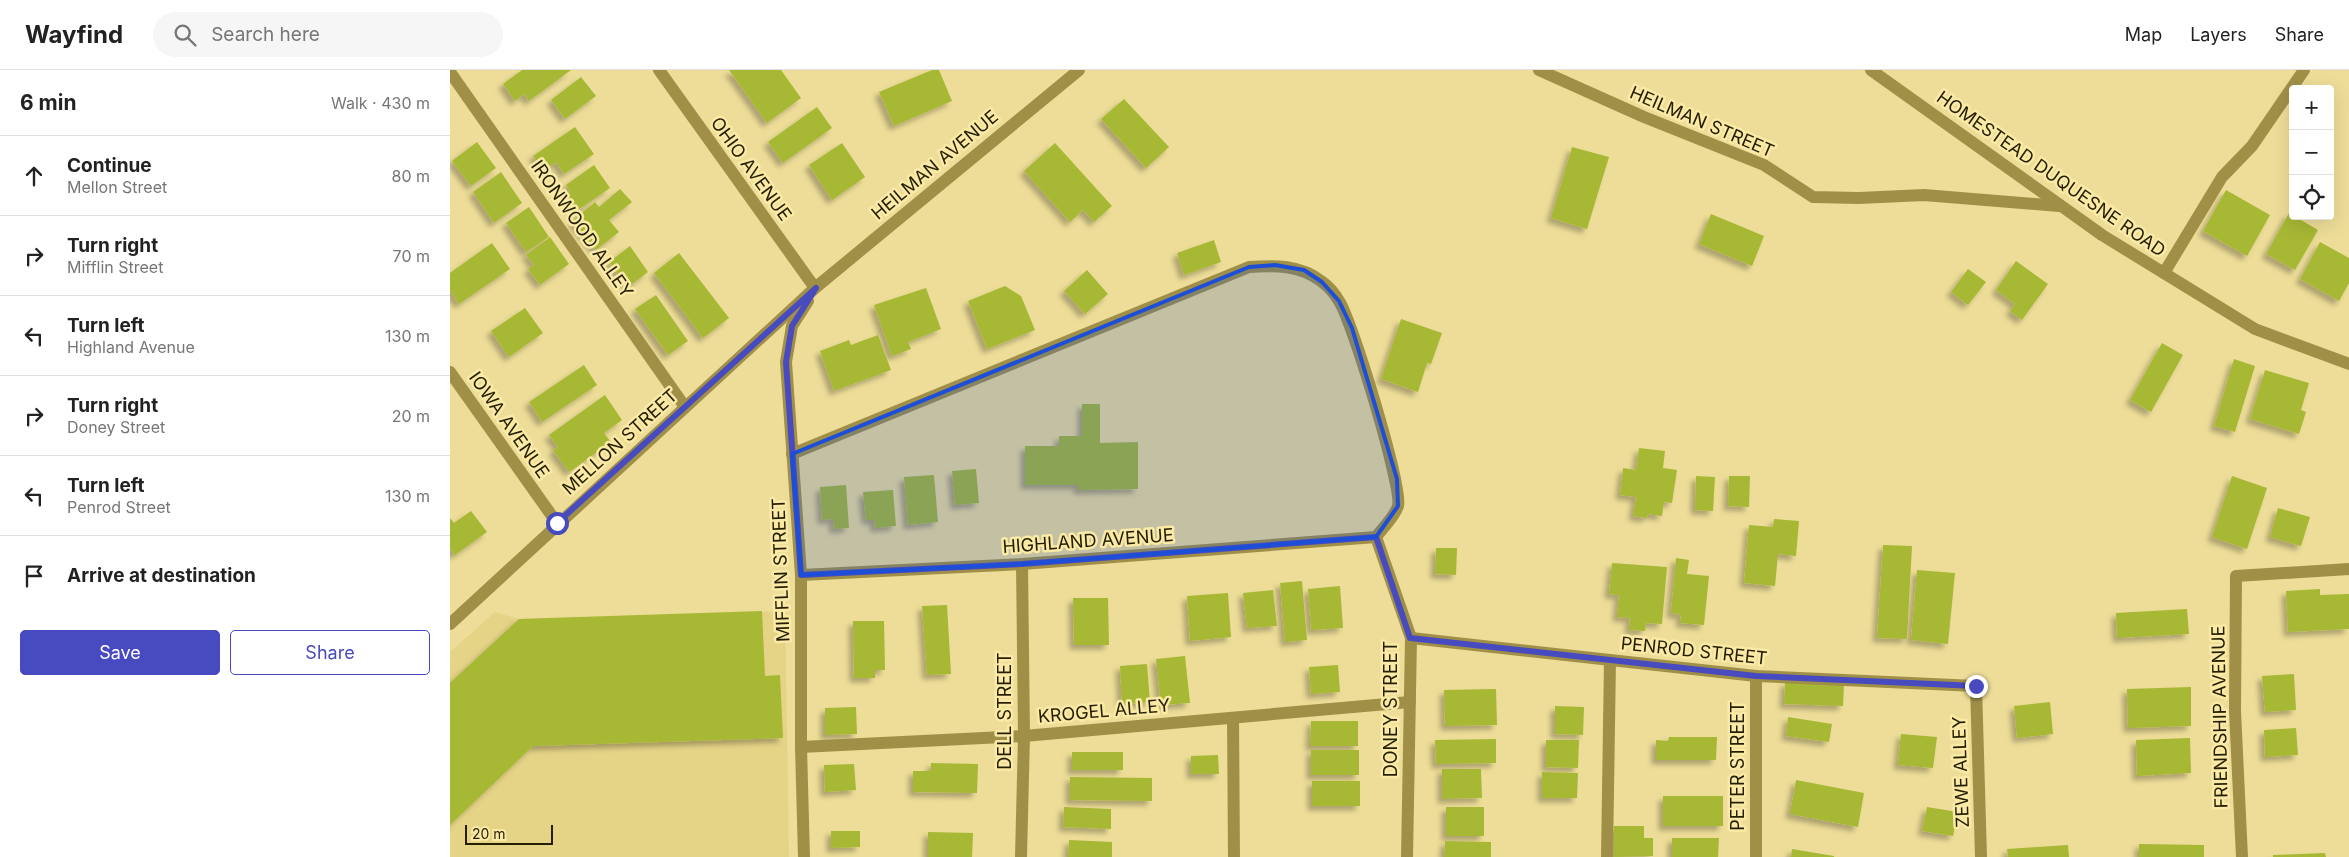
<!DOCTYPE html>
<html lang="en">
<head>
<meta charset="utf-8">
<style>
  body { margin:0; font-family:Inter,sans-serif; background:#f6f6f6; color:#222 }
  .controls { position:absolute; right:15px; top:15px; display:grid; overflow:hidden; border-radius:5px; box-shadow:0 5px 20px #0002 }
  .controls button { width:45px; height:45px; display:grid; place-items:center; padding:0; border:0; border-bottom:1px solid #e0e0e0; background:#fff; color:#222; font:25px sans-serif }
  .scale { position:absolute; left:15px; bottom:12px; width:88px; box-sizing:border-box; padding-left:5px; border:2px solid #241e02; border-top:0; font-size:14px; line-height:18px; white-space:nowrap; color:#241e02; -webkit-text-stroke:4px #faeaa5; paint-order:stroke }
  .stop { position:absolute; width:15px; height:15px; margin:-11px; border:4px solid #484abf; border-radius:50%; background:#fff }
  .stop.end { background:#484abf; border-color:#fff; box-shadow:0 1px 5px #0008 }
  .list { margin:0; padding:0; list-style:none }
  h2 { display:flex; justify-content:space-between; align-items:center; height:65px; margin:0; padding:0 20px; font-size:21px }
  h2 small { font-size:16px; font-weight:400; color:#767676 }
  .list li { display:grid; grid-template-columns:32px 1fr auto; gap:15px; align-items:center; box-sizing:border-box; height:80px; padding:0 20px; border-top:1px solid #e0e0e0 }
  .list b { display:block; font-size:19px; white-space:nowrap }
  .list p { margin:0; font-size:16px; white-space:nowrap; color:#767676 }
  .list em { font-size:16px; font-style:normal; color:#767676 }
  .actions { display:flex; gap:10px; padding:15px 20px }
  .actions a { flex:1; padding:11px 0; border:1px solid #484abf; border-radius:5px; text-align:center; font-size:18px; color:#484abf }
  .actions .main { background:#484abf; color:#fff }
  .icon { flex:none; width:28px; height:28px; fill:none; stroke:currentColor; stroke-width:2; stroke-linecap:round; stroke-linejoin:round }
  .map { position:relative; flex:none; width:1899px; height:787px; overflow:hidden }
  header { display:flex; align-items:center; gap:30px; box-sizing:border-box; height:70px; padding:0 25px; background:#fff; border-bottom:1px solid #e0e0e0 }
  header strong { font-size:24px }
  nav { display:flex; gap:28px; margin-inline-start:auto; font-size:18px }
  .search { width:350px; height:45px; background:#f6f6f6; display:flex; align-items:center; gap:12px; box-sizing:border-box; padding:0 18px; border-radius:28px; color:#767676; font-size:19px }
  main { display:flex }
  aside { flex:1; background:#fff }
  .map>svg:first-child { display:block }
</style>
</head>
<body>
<header>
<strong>Wayfind</strong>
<div class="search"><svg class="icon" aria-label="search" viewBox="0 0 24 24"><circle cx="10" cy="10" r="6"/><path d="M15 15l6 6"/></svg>Search here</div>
<nav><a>Map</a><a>Layers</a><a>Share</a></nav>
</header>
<main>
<aside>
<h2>6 min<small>Walk · 430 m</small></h2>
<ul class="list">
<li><svg class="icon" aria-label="ahead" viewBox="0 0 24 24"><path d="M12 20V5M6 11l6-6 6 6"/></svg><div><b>Continue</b><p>Mellon Street</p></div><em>80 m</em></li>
<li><svg class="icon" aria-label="right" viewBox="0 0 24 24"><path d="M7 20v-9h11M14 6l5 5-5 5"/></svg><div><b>Turn right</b><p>Mifflin Street</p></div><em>70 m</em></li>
<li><svg class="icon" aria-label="left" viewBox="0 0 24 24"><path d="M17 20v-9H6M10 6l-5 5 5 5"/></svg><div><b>Turn left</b><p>Highland Avenue</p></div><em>130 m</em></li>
<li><svg class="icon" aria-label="right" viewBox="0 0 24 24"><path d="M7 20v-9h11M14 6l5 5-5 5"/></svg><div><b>Turn right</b><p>Doney Street</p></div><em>20 m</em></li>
<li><svg class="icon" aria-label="left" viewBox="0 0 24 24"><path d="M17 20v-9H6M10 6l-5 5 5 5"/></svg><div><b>Turn left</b><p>Penrod Street</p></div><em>130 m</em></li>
<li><svg class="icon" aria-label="arrive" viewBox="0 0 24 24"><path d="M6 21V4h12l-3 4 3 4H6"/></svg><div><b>Arrive at destination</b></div></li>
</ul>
<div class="actions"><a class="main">Save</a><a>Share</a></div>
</aside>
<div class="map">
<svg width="1899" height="787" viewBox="0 0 1899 787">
  <defs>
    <filter id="shadow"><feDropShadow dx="-4.5" dy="4.5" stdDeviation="2.5" flood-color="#0004"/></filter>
  </defs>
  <rect width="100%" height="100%" fill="#eddd98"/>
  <path fill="#e5d386" d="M335,541L339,787H0V582L45,542L69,549Z"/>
  <g fill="#a7b836" filter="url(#shadow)">
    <path d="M72,0H121L79,31L74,24L65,31L53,14Z"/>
    <path d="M279,0H331L351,28L317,53Z"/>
    <path d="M482,0H489L502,31L444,56L429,22Z"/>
    <path d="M131,7L146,26L115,49L101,30Z"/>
    <path d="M674,29L719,77L696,98L651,49Z"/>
    <path d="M367,37L382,58L333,93L318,72Z"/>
    <path d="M125,57L144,84L114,104L106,92L94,101L83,86Z"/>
    <path d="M27,72L46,98L21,116L2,91Z"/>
    <path d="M392,73L415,107L382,130L359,95Z"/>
    <path d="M605,73L662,136L644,152L633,140L620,152L574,101Z"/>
    <path d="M1122,77L1159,87L1137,159L1101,148Z"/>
    <path d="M144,95L160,118L125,142L114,127L120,122L116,115Z"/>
    <path d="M51,102L72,133L44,153L23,122Z"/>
    <path d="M170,119L182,132L159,150L169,162L146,180L122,151L145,132L149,137Z"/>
    <path d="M1776,120L1820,145L1797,186L1753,161Z"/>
    <path d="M79,137L99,167L76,182L56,153Z"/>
    <path d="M1839,143L1868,160L1845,200L1816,184Z"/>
    <path d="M1261,144L1314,166L1302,196L1249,174Z"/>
    <path d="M100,167L119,194L90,215L78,199L84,195L76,185Z"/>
    <path d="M764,170L771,192L734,205L727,183Z"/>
    <path d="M1870,172L1899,188V213L1889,231L1850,209Z"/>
    <path d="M42,173L60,199L9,234L0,221V203Z"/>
    <path d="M180,176L198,202L178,217L159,192Z"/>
    <path d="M229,183L279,248L253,268L204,203Z"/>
    <path d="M1566,191L1598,214L1572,250L1560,241L1565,234L1546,220Z"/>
    <path d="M1518,199L1536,212L1518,235L1501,222Z"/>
    <path d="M637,200L658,224L635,244L614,221Z"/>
    <path d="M555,216L571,226L585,260L537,279L518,231Z"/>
    <path d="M476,218L491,259L458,272L461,279L442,286L424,235Z"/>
    <path d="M206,225L238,271L218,285L185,239Z"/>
    <path d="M75,238L93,263L59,287L41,261Z"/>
    <path d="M951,249L992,263L981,294L977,293L968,322L931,309Z"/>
    <path d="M428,265L441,300L384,321L370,281L399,270L401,275Z"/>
    <path d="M1712,273L1733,285L1701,342L1680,330Z"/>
    <path d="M1784,289L1805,296L1785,362L1764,356Z"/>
    <path d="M134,295L147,315L92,352L79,332Z"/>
    <path d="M1815,300L1859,313L1851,340L1856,342L1849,364L1800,349Z"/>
    <path d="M155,325L172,350L154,363L161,372L119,402L103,380L108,377L99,365Z"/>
    <path d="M632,334H650V373L688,372V419L628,420V415H575V376H609V366H632Z"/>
    <path d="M1189,378L1215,381L1213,398L1227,400L1222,433L1214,432L1212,446L1198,444L1197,448L1183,446L1186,427L1170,425L1173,398L1186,400Z"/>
    <path d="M526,399L529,433L505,435L502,401Z"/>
    <path d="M484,405L488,452L458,455L454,407Z"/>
    <path d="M1246,406L1265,407L1263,441L1245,440Z"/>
    <path d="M1279,406H1300L1299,437L1278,436Z"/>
    <path d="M1782,406L1817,418L1797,479L1762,467Z"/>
    <path d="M396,415L399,458L384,459L383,449L372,450L370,417Z"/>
    <path d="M443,420L446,456L425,458L424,450H416L413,422Z"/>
    <path d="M1828,438L1860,447L1851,476L1820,467Z"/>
    <path d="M21,441L37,462L5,485L0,479V448L4,453Z"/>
    <path d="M1324,449L1349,451L1346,486L1328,484L1325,516L1294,513L1299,455L1323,457Z"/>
    <path d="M1433,475L1462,476L1457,569L1427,568Z"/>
    <path d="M986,478H1007L1006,505L985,504Z"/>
    <path d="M1226,488L1239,490L1237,504L1259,506L1254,555L1230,553L1231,545L1221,543Z"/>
    <path d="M1162,493L1217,497L1212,554L1196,553L1195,561L1179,560L1180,548L1167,547L1169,525L1159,524Z"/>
    <path d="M1467,500L1505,503L1498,574L1461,570Z"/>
    <path d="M852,511L857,570L835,572L830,513Z"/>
    <path d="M890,516L893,558L861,560L858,519Z"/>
    <path d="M1870,519V525L1899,524V559L1838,562L1836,521Z"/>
    <path d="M823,520L827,556L797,558L793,523Z"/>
    <path d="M778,523L781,567L740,571L737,526Z"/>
    <path d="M623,528H658L659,575H624Z"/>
    <path d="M497,535L501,604L477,605L472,536Z"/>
    <path d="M1737,539L1739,564L1667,568L1666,543Z"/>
    <path d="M312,541L315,606L330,605L333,668L83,676L0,755V613L69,549Z"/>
    <path d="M403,551H434L435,600H425V608H404Z"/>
    <path d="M735,586L740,633L711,635L706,589Z"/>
    <path d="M697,594L700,632L672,634L670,596Z"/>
    <path d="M888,595L890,622L861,624L859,597Z"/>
    <path d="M1844,604L1846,640L1815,642L1812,606Z"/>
    <path d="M1335,612L1394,614L1393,636L1334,634Z"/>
    <path d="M1741,617V656L1678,658L1677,619Z"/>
    <path d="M1046,619L1047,655L995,656L994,620Z"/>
    <path d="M1600,632L1603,664L1567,668L1564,636Z"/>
    <path d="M1105,636L1134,637L1133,665L1105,664Z"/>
    <path d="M406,637L407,664L375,665V638Z"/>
    <path d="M1338,647L1382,654L1379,672L1336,666Z"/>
    <path d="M861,651H908V676H860Z"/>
    <path d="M1846,658L1848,685L1815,687L1814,660Z"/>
    <path d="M1451,664L1487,667L1483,698L1448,695Z"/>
    <path d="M1219,667H1267L1266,690H1206V670L1218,671Z"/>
    <path d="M1740,668L1741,703L1687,706L1686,670Z"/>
    <path d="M1046,669V693L986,694L985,670Z"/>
    <path d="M1096,670H1129L1128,698L1096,697Z"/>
    <rect x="861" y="680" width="48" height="25"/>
    <rect x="622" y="682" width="51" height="18"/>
    <path d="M768,685L769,704H741V686Z"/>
    <path d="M481,693L528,694L527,723L463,722V701H481Z"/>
    <path d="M404,694L406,720L375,722L374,695Z"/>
    <path d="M992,699H1031L1032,728L992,729Z"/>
    <path d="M1092,702L1128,703L1127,728H1092Z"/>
    <path d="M620,707L702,708V731L620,730Z"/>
    <path d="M1346,710L1414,723L1408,757L1340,744Z"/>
    <rect x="862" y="711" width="48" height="25"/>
    <rect x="1213" y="726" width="60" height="30"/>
    <path d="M614,737L661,739V759L613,757Z"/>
    <rect x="996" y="737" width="38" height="29"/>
    <path d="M1477,737L1508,742L1503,766L1472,761Z"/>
    <path d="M1164,756H1194V768H1203V786L1164,787Z"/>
    <path d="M381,761H410V777L381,778Z"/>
    <path d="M478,762L523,763L522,787H478Z"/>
    <path d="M1222,768H1269L1268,787H1222Z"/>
    <path d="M619,770L662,772V787H618Z"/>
    <path d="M995,771L1041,772V787H994Z"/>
    <path d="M1689,774L1754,775V787H1689Z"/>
    <path d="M1618,775L1619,787H1558L1557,779Z"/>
    <path d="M1342,779L1384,786V787H1341Z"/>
    <path d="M1875,783L1876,787H1823V785Z"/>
  </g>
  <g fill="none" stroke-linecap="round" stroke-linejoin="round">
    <g stroke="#a09047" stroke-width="12">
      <path d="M209,0L365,218"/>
      <path d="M1089,0L1194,47L1314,95L1363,127L1409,128L1474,125L1609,136"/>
      <path d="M1421,0L1652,165L1805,259L1899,294"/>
      <path d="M0,2L235,337"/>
      <path d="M1714,203L1772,107L1802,76L1854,0"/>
      <path d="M0,302L107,453"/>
      <path d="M342,384L799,197C825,195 850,195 871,211C878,216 885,224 889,231C902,250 953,418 948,436C945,446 933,458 926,467"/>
      <path d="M926,467L961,568L957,787"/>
      <path d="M351,505L572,494L926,467"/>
      <path d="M0,554L365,218L629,0"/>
      <path d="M961,568L1306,606L1526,616L1531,787"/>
      <path d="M783,648L784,787"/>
      <path d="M351,677L574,666L960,632"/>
      <path d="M354,787L351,677V505L336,292L342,256L358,231"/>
      <path d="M571,787L574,666L572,494"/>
      <path d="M1157,787L1160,590"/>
      <path d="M1306,787V606"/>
      <path d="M1792,787L1785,641L1786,506L1899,499"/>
    </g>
  </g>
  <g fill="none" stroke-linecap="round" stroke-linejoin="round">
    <path stroke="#484abf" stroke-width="6" d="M107,453L366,218L342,256L336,292L351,505L572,494L926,467L960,568L1306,606L1526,616"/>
  </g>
  <path fill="#1d4ed8" fill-opacity="0.2" stroke="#1d4ed8" stroke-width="4" stroke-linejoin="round" d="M825,195L854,200L872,212L889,231L902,258L947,409L948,436L926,467L572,494L351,505L342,384L799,197Z"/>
  <g text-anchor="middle" stroke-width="5" stroke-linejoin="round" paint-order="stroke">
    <g font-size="18" fill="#241e02" stroke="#faeaa5">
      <text transform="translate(1252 52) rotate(23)" y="6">HEILMAN STREET</text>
      <text transform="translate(485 95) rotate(-40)" y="6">HEILMAN AVENUE</text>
      <text transform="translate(301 99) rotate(54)" y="6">OHIO AVENUE</text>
      <text transform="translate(1601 104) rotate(35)" y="6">HOMESTEAD DUQUESNE ROAD</text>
      <text transform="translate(132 159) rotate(55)" y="6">IRONWOOD ALLEY</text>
      <text transform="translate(59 355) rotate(55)" y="6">IOWA AVENUE</text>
      <text transform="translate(170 372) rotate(-42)" y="6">MELLON STREET</text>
      <text transform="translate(638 471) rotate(-4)" y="6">HIGHLAND AVENUE</text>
      <text transform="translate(331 500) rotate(-92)" y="6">MIFFLIN STREET</text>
      <text transform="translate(1244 581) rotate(6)" y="6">PENROD STREET</text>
      <text transform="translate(941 639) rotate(-90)" y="6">DONEY STREET</text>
      <text transform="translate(555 641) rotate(-90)" y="6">DELL STREET</text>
      <text transform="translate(654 641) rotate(-5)" y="6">KROGEL ALLEY</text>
      <text transform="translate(1770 647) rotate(-91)" y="6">FRIENDSHIP AVENUE</text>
      <text transform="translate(1288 696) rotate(-90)" y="6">PETER STREET</text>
      <text transform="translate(1511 702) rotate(-92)" y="6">ZEWE ALLEY</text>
    </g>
  </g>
</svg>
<div class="controls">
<button>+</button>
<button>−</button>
<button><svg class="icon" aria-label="locate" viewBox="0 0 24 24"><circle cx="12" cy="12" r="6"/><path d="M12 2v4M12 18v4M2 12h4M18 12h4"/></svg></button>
</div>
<div class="scale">20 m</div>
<div class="stop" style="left:107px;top:453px"></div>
<div class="stop end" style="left:1526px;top:616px"></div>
</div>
</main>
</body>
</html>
